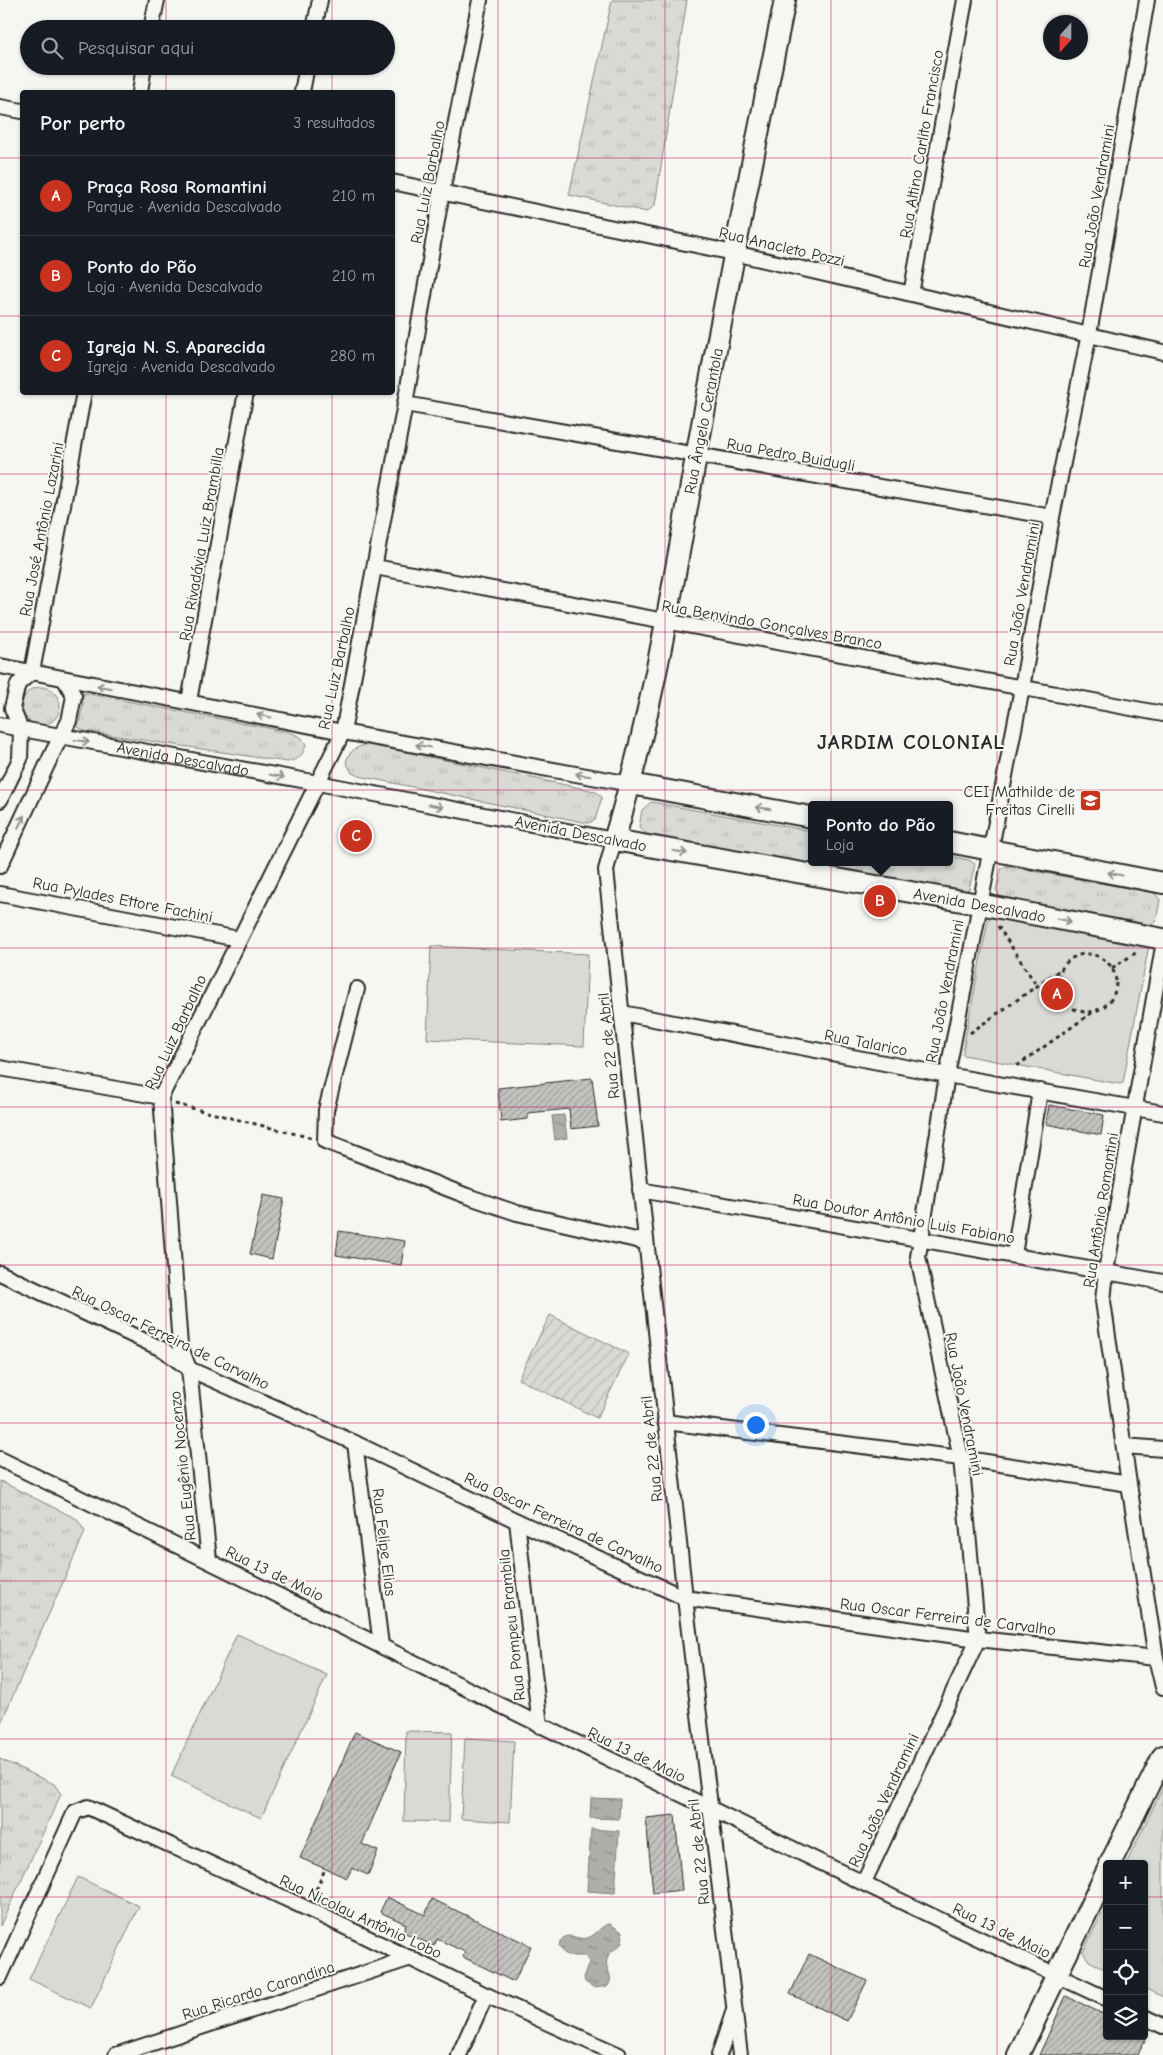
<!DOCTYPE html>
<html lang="pt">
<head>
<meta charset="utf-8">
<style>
  body { margin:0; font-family:"Comic Neue",sans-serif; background:#242831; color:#f1f3f6 }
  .controls { position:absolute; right:15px; bottom:15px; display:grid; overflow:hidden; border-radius:5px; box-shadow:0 1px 4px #0004 }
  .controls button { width:45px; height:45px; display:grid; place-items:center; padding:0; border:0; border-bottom:1px solid #363941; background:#171b24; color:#f1f3f6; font:25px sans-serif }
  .compass { position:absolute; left:1043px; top:15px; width:45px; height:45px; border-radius:50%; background:#171b24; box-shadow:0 1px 4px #0004; rotate:201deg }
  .you { position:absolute; left:755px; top:1424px; width:18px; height:18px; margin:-12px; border:4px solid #fff; border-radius:50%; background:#1a73e8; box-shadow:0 0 0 8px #1a73e833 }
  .badge { display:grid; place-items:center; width:32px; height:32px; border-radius:50%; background:#c8321e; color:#fff; font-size:16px; font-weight:700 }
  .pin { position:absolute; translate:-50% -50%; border:2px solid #fff; box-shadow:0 1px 5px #0006 }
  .popup { position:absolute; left:808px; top:801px; width:145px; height:65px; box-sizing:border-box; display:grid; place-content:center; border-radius:5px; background:#171b24; filter:drop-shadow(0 1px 4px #0005); font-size:16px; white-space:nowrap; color:#9ea1a6 }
  .popup b { font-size:19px; color:#f1f3f6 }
  .popup::after { content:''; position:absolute; left:50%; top:100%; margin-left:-10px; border:10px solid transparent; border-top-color:#171b24 }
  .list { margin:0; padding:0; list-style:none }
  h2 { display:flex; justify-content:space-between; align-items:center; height:65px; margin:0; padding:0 20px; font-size:21px }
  h2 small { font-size:16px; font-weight:400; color:#9ea1a6 }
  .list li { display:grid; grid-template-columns:32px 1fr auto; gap:15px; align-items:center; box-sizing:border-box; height:80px; padding:0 20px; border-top:1px solid #363941 }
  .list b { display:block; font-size:19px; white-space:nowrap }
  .list p { margin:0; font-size:16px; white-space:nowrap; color:#9ea1a6 }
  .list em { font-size:16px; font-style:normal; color:#9ea1a6 }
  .icon { flex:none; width:28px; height:28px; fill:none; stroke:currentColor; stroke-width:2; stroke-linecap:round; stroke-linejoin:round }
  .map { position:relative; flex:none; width:1163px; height:2055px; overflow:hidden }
  .search { position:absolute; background:#171b24; box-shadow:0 1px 4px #0004; left:20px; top:20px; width:375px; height:55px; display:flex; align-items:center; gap:12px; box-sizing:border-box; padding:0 18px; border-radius:28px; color:#9ea1a6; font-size:19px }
  .panel { position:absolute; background:#171b24; box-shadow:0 1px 4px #0004; left:20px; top:90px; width:375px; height:305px; border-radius:5px }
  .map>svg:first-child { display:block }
</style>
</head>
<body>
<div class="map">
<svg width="1163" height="2055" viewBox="0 0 1163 2055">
  <defs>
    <pattern id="grass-tufts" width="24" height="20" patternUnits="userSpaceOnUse" patternTransform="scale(1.25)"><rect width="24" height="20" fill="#d9d9d5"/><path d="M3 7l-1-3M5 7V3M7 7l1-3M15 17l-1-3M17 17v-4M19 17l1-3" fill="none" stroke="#babab7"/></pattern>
    <pattern id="garden-furrows" width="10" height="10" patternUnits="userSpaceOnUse" patternTransform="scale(1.25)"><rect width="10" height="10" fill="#d9d9d5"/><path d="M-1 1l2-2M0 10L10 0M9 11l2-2" fill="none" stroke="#babab7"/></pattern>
    <pattern id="water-ripples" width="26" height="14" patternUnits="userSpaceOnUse" patternTransform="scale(1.25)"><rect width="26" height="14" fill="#aeaeab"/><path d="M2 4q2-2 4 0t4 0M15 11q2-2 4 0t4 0" fill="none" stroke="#8e8e8b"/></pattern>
    <pattern id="building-hatch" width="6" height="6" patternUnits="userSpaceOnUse" patternTransform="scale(1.25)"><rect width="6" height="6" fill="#c3c3c0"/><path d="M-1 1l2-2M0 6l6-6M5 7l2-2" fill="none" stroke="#9f9f9c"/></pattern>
  </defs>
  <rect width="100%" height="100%" fill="#f6f6f2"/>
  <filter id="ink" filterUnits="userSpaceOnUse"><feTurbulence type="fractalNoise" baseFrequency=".02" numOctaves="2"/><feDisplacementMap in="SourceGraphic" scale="10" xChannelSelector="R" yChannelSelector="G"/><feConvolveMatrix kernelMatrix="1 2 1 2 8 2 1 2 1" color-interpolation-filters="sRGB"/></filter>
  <g filter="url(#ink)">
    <g fill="url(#grass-tufts)" stroke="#828280">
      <path d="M612,0H687L655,205L647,212L569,195Z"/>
      <circle cx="41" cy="706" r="19"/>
      <path d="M84,693L289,732L301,737L306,745C302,757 299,759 287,762L84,731L78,727L83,704L82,697Z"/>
      <path d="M367,744L595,791L602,797L595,820L588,823L359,776L352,773L346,762C350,750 355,748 367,744Z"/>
      <path d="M651,802L811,831V862H949V856L969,860L975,864L969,889L963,892L646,834L639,827L642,810Z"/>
      <path d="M1006,866L1155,893L1160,900L1156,921L1151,925L1000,897L996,890L1001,869Z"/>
      <path d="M0,1481L77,1519L85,1532L0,1725Z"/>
      <path d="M0,1759L54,1784L61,1794L0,1926Z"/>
    </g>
    <g fill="#d9d9d5" stroke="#828280">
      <path d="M992,916L1149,945L1123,1083L1119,1084L963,1055V1049L988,920Z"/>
      <path d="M431,946L588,954L584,1046L427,1039Z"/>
      <path d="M237,1634L327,1675L261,1818L171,1776Z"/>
      <path d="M406,1731L452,1732L449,1822L404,1821Z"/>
      <path d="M465,1738L514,1741L510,1822L461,1819Z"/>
      <path d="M1163,1787V1997L1144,1988V1864H1126Z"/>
      <path d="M78,1877L139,1906L91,2008L29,1979Z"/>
      <path d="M1107,1903V1970L1089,1961L1083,1952Z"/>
    </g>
    <path fill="url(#garden-furrows)" stroke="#828280" d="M550,1315L629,1354L597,1418L518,1379Z"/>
    <g fill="url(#water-ripples)" stroke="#7a7a78">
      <path d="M564,1115L567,1138L555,1140L552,1116Z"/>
      <path d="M591,1798L620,1799L619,1819L590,1818Z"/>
      <path d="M591,1829L619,1831L615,1893L587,1891Z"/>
      <path d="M610,1924L622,1932C626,1951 610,1946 607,1959C604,1970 615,1975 608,1986L595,1988L585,1982L584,1976L589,1962L585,1956H570L564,1953L559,1945C565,1927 578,1943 590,1937C598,1933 601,1925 610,1924Z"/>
    </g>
    <g fill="url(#building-hatch)" stroke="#2b2b2b">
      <path d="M592,1078L598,1126L571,1129L569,1109L528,1113V1119L501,1122L498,1088Z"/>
      <path d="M1049,1105L1104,1115L1101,1135L1046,1124Z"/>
      <path d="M263,1195L284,1199L272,1259L250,1254Z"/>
      <path d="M339,1231L405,1241L401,1265L336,1255Z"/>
      <path d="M355,1732L401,1752L362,1844L378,1851L368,1875L352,1868L347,1878L300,1858Z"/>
      <path d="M675,1815L682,1890L653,1893L646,1818Z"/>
      <path d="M387,1897L425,1915L432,1899L531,1946L514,1982L463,1957L465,1952L437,1939L434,1946L403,1932L406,1924L380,1912Z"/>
      <path d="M809,1954L867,1981L847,2021L790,1994Z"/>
      <path d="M1066,1996L1107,2016V2036H1147L1138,2055H1039Z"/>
    </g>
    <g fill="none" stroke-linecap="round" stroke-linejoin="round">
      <defs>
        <g id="street">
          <path d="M151,29L157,0"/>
          <path d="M314,29L320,0"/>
          <path d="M140,92L144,66"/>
          <path d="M302,92L307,66"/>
          <path d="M0,107L22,111"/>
          <path d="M392,182L734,253L1163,352"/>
          <path d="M911,294L965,0"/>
          <path d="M405,404L1052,517"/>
          <path d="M375,567L1163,714"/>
          <path d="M0,666L343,732L631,784"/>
          <path d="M189,701L246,392"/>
          <path id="s1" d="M0,725L318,783L614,840L606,870L685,1598L740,2055"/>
          <path d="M0,800L20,759L21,730L12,708L18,684L32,672L84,392"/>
          <path d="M0,866L53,752L69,721L74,696L65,680"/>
          <path d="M0,894L239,939"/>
          <path d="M1163,947L1106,1271L1103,1301L1129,1484L1156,1658L1163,1687"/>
          <path d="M357,989L326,1110L325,1141L467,1196L517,1213L645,1242"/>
          <path d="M622,1013L947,1075L1163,1113"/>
          <path d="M0,1068L161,1097"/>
          <path d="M640,1190L1163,1282"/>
          <path d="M1014,1255L1040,1091"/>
          <path d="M0,1273L164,1350L189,1369L355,1443L517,1521L685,1598L978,1639L1156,1658"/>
          <path d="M665,1422L961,1458L1129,1484"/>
          <path d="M355,1443L381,1645"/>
          <path d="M1124,1446L1163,1449"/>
          <path d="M0,1459C369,1638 735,1825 1107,1999"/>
          <path d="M517,1521L540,1726"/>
          <path d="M209,1560L189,1369L180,1345L161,1097L343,732L405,404L442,192L480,0"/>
          <path d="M864,1882L978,1639L961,1458L918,1257L947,1075L1022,688L1052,517L1089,334L1147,0"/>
          <path d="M0,1977L75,1812L88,1807L308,1909L486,1995L619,2055"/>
          <path d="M1144,2017L1163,2026"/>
          <path d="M116,2055L411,1958"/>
          <path d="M459,2055L486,1995"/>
          <path d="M719,2055L733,2013"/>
        </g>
        <g id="secondary">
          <path id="s2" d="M785,0C754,152 724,304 696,457C673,585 652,715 614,840L979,904L1163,939"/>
          <path d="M631,784L811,817"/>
          <path d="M949,842L1163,883"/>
          <path d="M1110,1864L1163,1756"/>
          <path d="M1018,2055L1107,1871"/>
        </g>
      </defs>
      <use href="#street" stroke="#2b2b2b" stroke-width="18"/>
      <use href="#secondary" stroke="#2b2b2b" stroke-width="24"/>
      <g stroke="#2b2b2b" stroke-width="3" stroke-dasharray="4 4" stroke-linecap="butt">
        <path d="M998,926L1037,986"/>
        <circle cx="1087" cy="983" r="29"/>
        <path d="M1112,968L1137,952"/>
        <path d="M970,1033L1061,969"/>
        <path d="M1017,1066L1093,1012"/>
        <path d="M175,1104L312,1138"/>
        <path d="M313,1897L325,1869"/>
      </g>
      <use href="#street" stroke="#f6f6f2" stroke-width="14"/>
      <use href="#secondary" stroke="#f6f6f2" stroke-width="20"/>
    </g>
    <defs><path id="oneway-shaft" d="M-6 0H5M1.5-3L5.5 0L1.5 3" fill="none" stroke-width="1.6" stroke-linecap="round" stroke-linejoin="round" transform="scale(1.25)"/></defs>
    <g stroke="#90908e">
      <use href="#oneway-shaft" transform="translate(104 687) rotate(-170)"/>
      <use href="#oneway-shaft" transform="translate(264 716) rotate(-169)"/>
      <use href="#oneway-shaft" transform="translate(82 741) rotate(10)"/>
      <use href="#oneway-shaft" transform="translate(423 746) rotate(-170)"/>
      <use href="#oneway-shaft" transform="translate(583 775) rotate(-170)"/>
      <use href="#oneway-shaft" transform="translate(277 776) rotate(10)"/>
      <use href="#oneway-shaft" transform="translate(436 806) rotate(11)"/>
      <use href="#oneway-shaft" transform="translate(763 808) rotate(-170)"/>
      <use href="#oneway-shaft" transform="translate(21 822) rotate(-65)"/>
      <use href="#oneway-shaft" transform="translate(680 852) rotate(10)"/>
      <use href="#oneway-shaft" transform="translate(1115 874) rotate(-169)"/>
      <use href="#oneway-shaft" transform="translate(1064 920) rotate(11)"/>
    </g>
  </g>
  <path fill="none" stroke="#c2185b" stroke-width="1" stroke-opacity="0.55" d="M166,0V29M332,0V29M498,0V2055M665,0V2055M831,0V2055M997,0V2055M166,66V92M332,66V92M0,158H22M392,158H1163M0,316H22M392,316H1163M166,392V2055M332,392V2055M0,474H1163M0,632H1163M0,790H1163M0,948H1163M0,1107H1163M0,1265H1163M0,1423H1163M0,1581H1163M0,1739H1163M0,1897H1107M1144,1897H1163"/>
  <defs>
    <symbol id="school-square" viewBox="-11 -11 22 22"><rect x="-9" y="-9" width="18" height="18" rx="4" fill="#c8321e" stroke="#f6f6f2"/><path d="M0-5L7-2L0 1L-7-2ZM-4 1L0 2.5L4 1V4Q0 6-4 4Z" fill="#fff"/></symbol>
  </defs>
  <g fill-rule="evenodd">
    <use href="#school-square" x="1078" y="788" width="25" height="25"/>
  </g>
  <g text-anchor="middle" stroke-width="4" stroke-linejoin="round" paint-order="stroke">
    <g font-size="16" fill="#2b2b2b" stroke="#f6f6f2">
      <text transform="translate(921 144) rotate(-80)" y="6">Rua Altino Carlito Francisco</text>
      <text transform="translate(427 182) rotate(-79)" y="6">Rua Luiz Barbalho</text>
      <text transform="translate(1096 196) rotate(-80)" y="6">Rua João Vendramini</text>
      <text transform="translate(782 246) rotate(13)" y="6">Rua Anacleto Pozzi</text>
      <text transform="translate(703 421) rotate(-79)" y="6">Rua Ângelo Cerantola</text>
      <text transform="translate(791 454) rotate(10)" y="6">Rua Pedro Buidugli</text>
      <text transform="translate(41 529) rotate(-79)" y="6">Rua José Antônio Lazarini</text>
      <text transform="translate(201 544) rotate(-80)" y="6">Rua Rivadávia Luiz Brambilla</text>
      <text transform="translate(1021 594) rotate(-80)" y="6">Rua João Vendramini</text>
      <text transform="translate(772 624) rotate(10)" y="6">Rua Benvindo Gonçalves Branco</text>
      <text transform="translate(336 668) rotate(-78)" y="6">Rua Luiz Barbalho</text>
      <text dy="6" stroke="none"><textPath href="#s1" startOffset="186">Avenida Descalvado</textPath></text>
      <text transform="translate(581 833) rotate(11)" y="6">Avenida Descalvado</text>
      <text transform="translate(123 899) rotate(11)" y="6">Rua Pylades Ettore Fachini</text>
      <text dy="6" stroke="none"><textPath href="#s2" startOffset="1229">Avenida Descalvado</textPath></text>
      <text transform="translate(944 991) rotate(-79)" y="6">Rua João Vendramini</text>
      <text transform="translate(175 1032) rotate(-65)" y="6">Rua Luiz Barbalho</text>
      <text transform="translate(866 1042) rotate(11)" y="6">Rua Talarico</text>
      <text transform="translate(608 1046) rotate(-96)" y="6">Rua 22 de Abril</text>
      <text transform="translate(1100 1210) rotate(-81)" y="6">Rua Antônio Romantini</text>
      <text transform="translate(904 1218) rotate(10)" y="6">Rua Doutor Antônio Luis Fabiano</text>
      <text transform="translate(171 1337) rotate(26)" y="6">Rua Oscar Ferreira de Carvalho</text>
      <text transform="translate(965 1404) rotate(79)" y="6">Rua João Vendramini</text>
      <text transform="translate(651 1449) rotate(-96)" y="6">Rua 22 de Abril</text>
      <text transform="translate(182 1466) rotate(-96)" y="6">Rua Eugênio Nocenzo</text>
      <text transform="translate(564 1522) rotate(25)" y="6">Rua Oscar Ferreira de Carvalho</text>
      <text transform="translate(385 1542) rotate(83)" y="6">Rua Felipe Elias</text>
      <text transform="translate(275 1573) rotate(26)" y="6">Rua 13 de Maio</text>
      <text transform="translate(948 1616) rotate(7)" y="6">Rua Oscar Ferreira de Carvalho</text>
      <text transform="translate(511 1625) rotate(-96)" y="6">Rua Pompeu Brambila</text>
      <text transform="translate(637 1754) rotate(26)" y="6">Rua 13 de Maio</text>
      <text transform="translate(883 1800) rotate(-65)" y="6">Rua João Vendramini</text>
      <text transform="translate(698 1852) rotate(-96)" y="6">Rua 22 de Abril</text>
      <text transform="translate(361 1916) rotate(25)" y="6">Rua Nicolau Antônio Lobo</text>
      <text transform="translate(1002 1930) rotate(26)" y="6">Rua 13 de Maio</text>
      <text transform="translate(258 1990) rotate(-18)" y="6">Rua Ricardo Carandina</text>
    </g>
    <g font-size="16" fill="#2b2b2b" stroke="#f6f6f2" text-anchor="end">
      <text x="1075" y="797">CEI Mathilde de<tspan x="1075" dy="18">Freitas Cirelli</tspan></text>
    </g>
    <g font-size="21" font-weight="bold" letter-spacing="1" fill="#2b2b2b" stroke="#f6f6f2">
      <text x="911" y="749">JARDIM COLONIAL</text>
    </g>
  </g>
</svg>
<div class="controls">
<button>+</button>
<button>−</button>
<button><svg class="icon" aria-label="locate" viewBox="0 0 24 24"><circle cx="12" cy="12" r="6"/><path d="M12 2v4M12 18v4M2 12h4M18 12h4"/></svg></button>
<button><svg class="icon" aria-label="layers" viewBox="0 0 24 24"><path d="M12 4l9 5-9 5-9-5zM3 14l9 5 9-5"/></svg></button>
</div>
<svg class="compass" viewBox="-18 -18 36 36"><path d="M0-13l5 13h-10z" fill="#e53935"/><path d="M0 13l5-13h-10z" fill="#9ea1a6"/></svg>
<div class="you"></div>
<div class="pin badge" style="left:1057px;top:994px">A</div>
<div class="pin badge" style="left:880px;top:901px">B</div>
<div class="popup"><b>Ponto do Pão</b>Loja</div>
<div class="pin badge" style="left:356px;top:836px">C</div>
<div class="search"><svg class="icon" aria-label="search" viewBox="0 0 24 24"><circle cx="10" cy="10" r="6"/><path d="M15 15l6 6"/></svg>Pesquisar aqui</div>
<section class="panel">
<h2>Por perto<small>3 resultados</small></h2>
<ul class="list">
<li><span class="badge">A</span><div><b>Praça Rosa Romantini</b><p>Parque · Avenida Descalvado</p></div><em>210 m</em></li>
<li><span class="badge">B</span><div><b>Ponto do Pão</b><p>Loja · Avenida Descalvado</p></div><em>210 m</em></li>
<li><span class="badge">C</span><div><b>Igreja N. S. Aparecida</b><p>Igreja · Avenida Descalvado</p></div><em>280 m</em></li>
</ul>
</section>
</div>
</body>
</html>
